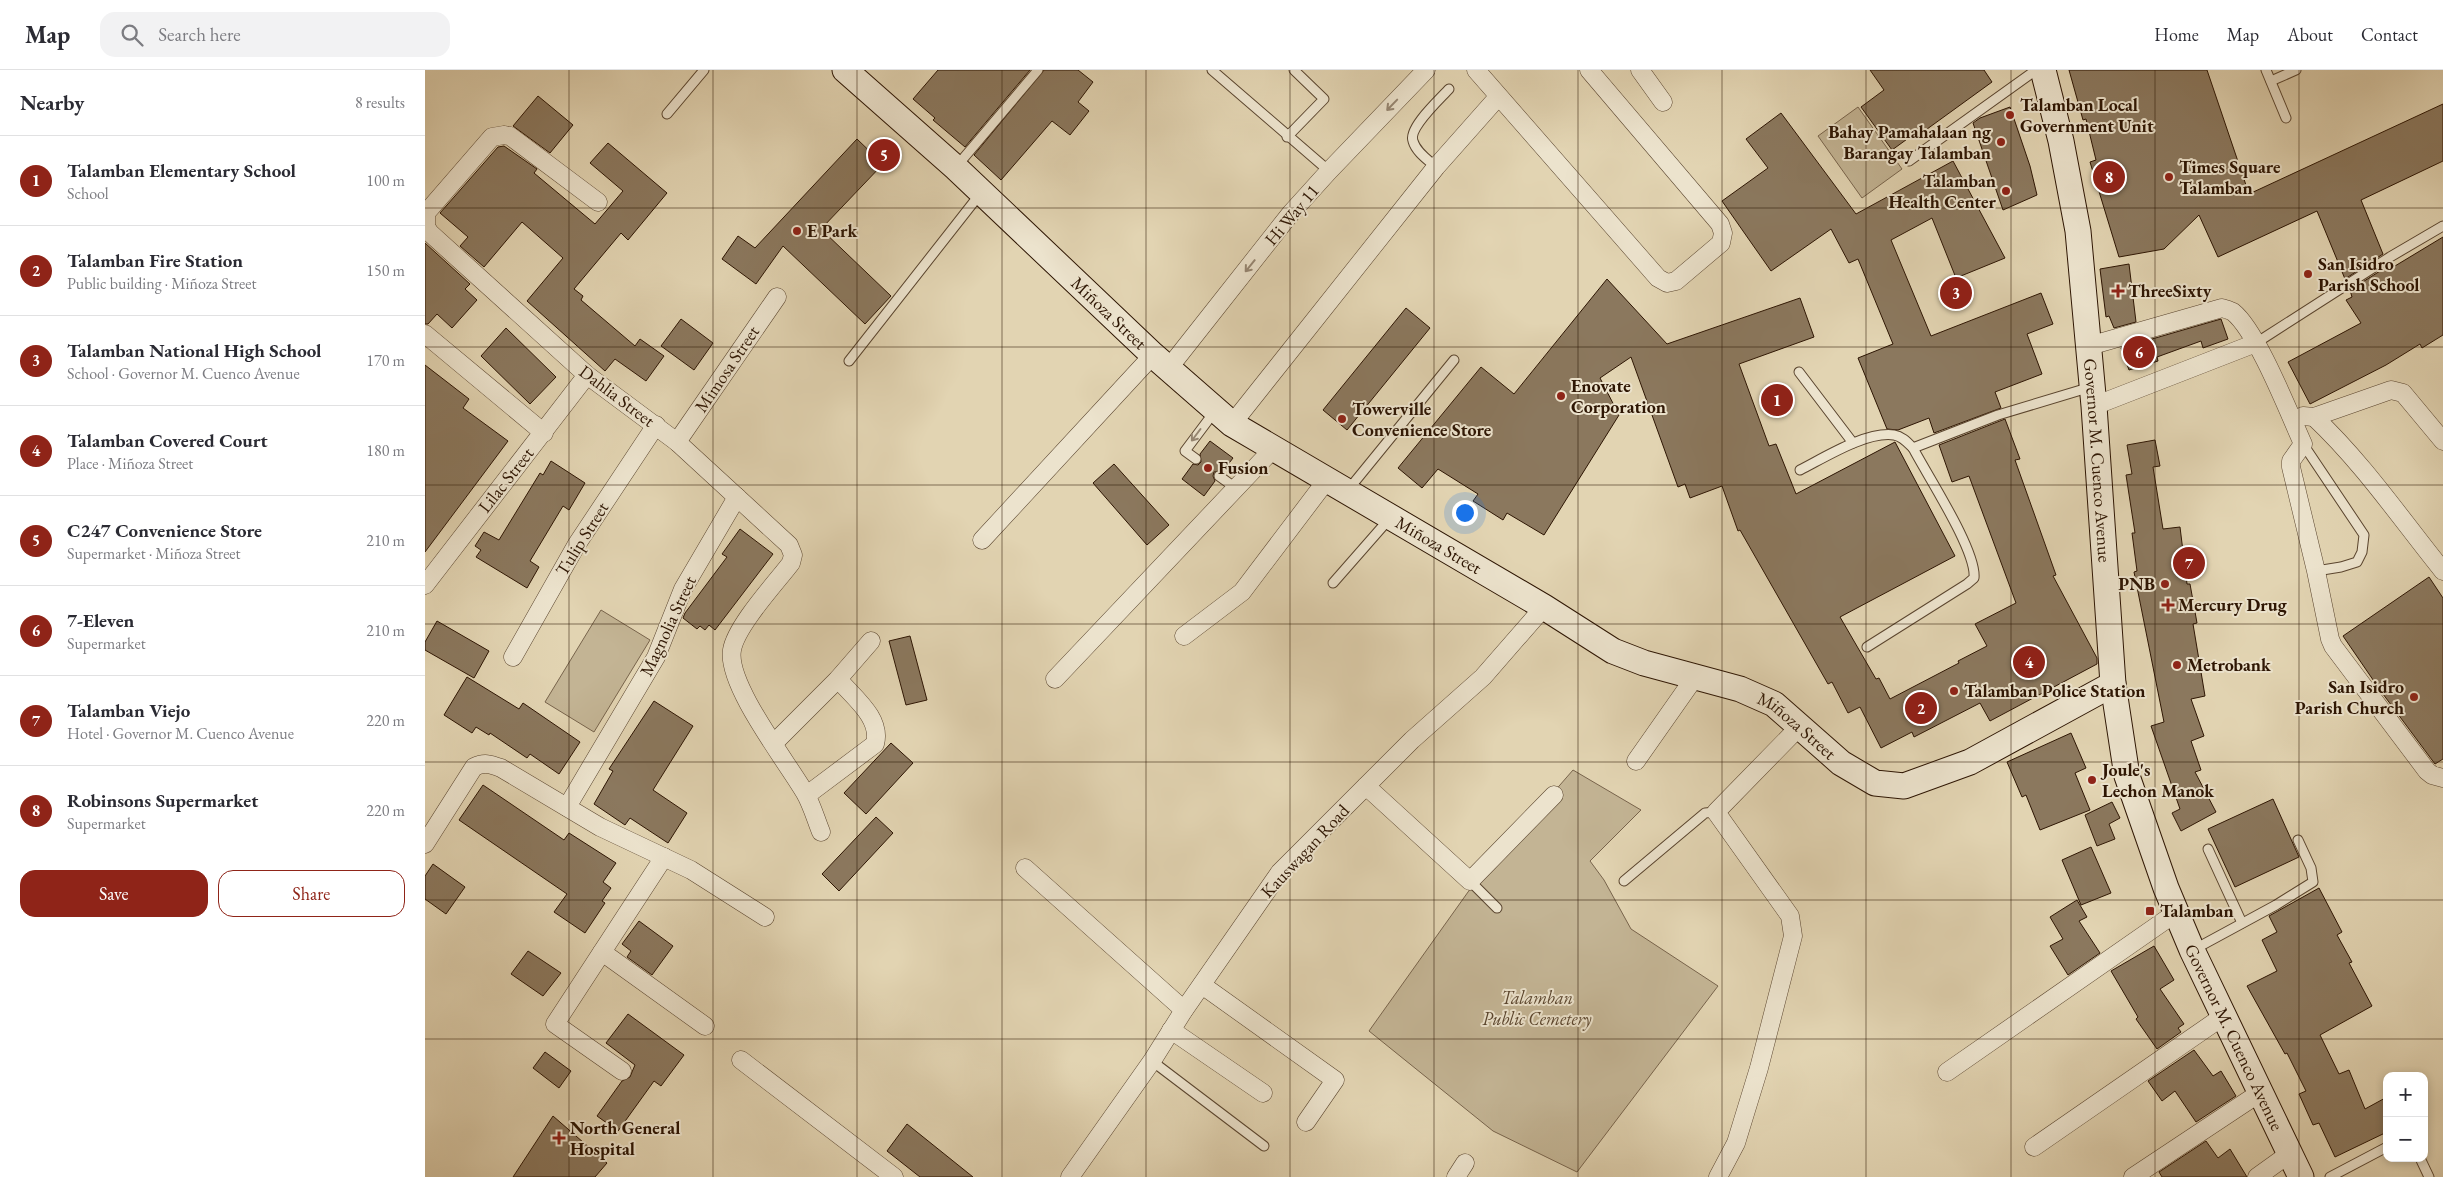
<!DOCTYPE html>
<html lang="en">
<head>
<meta charset="utf-8">
<style>
  body { margin:0; font-family:"EB Garamond",serif; background:#f2f2f3; color:#2b2b33 }
  .controls { position:absolute; right:15px; bottom:15px; display:grid; overflow:hidden; border-radius:10px; box-shadow:0 2px 8px #0003 }
  .controls button { width:45px; height:45px; display:grid; place-items:center; padding:0; border:0; border-bottom:1px solid #e1e1e2; background:#fff; color:#2b2b33; font:25px sans-serif }
  .you { position:absolute; left:1039px; top:442px; width:18px; height:18px; margin:-12px; border:4px solid #fff; border-radius:50%; background:#1a73e8; box-shadow:0 0 0 8px #1a73e833 }
  .badge { display:grid; place-items:center; width:32px; height:32px; border-radius:50%; background:#8f2418; color:#fff; font-size:16px; font-weight:700 }
  .pin { position:absolute; translate:-50% -50%; border:2px solid #fff; box-shadow:0 1px 5px #0006 }
  .list { margin:0; padding:0; list-style:none }
  h2 { display:flex; justify-content:space-between; align-items:center; height:65px; margin:0; padding:0 20px; font-size:21px }
  h2 small { font-size:16px; font-weight:400; color:#7c7c81 }
  .list li { display:grid; grid-template-columns:32px 1fr auto; gap:15px; align-items:center; box-sizing:border-box; height:90px; padding:0 20px; border-top:1px solid #e1e1e2 }
  .list b { display:block; font-size:19px; white-space:nowrap }
  .list p { margin:0; font-size:16px; white-space:nowrap; color:#7c7c81 }
  .list em { font-size:16px; font-style:normal; color:#7c7c81 }
  .actions { display:flex; gap:10px; padding:15px 20px }
  .actions a { flex:1; padding:11px 0; border:1px solid #8f2418; border-radius:15px; text-align:center; font-size:18px; color:#8f2418 }
  .actions .main { background:#8f2418; color:#fff }
  .icon { flex:none; width:28px; height:28px; fill:none; stroke:currentColor; stroke-width:2; stroke-linecap:round; stroke-linejoin:round }
  .map { position:relative; flex:none; width:2018px; height:1107px; overflow:hidden }
  header { display:flex; align-items:center; gap:30px; box-sizing:border-box; height:70px; padding:0 25px; background:#fff; border-bottom:1px solid #e1e1e2 }
  header strong { font-size:24px }
  nav { display:flex; gap:28px; margin-inline-start:auto; font-size:18px }
  .search { width:350px; height:45px; background:#f2f2f3; display:flex; align-items:center; gap:12px; box-sizing:border-box; padding:0 18px; border-radius:15px; color:#7c7c81; font-size:19px }
  main { display:flex }
  aside { flex:1; background:#fff }
  .map>svg:first-child { display:block }
</style>
</head>
<body>
<header>
<strong>Map</strong>
<div class="search"><svg class="icon" aria-label="search" viewBox="0 0 24 24"><circle cx="10" cy="10" r="6"/><path d="M15 15l6 6"/></svg>Search here</div>
<nav><a>Home</a><a>Map</a><a>About</a><a>Contact</a></nav>
</header>
<main>
<aside>
<h2>Nearby<small>8 results</small></h2>
<ul class="list">
<li><span class="badge">1</span><div><b>Talamban Elementary School</b><p>School</p></div><em>100 m</em></li>
<li><span class="badge">2</span><div><b>Talamban Fire Station</b><p>Public building · Miñoza Street</p></div><em>150 m</em></li>
<li><span class="badge">3</span><div><b>Talamban National High School</b><p>School · Governor M. Cuenco Avenue</p></div><em>170 m</em></li>
<li><span class="badge">4</span><div><b>Talamban Covered Court</b><p>Place · Miñoza Street</p></div><em>180 m</em></li>
<li><span class="badge">5</span><div><b>C247 Convenience Store</b><p>Supermarket · Miñoza Street</p></div><em>210 m</em></li>
<li><span class="badge">6</span><div><b>7-Eleven</b><p>Supermarket</p></div><em>210 m</em></li>
<li><span class="badge">7</span><div><b>Talamban Viejo</b><p>Hotel · Governor M. Cuenco Avenue</p></div><em>220 m</em></li>
<li><span class="badge">8</span><div><b>Robinsons Supermarket</b><p>Supermarket</p></div><em>220 m</em></li>
</ul>
<div class="actions"><a class="main">Save</a><a>Share</a></div>
</aside>
<div class="map">
<svg width="2018" height="1107" viewBox="0 0 2018 1107">
  <rect width="100%" height="100%" fill="#e2d4b2"/>
  <filter id="stains"><feTurbulence type="fractalNoise" baseFrequency=".004" numOctaves="4"/><feColorMatrix values="0 0 0 0 .2 0 0 0 0 .09 0 0 0 0 .02 0 0 0 .5 -.17"/></filter>
  <radialGradient id="worn" r=".72"><stop offset=".6" stop-color="#630" stop-opacity="0"/><stop offset="1" stop-color="#630" stop-opacity=".3"/></radialGradient>
  <g fill="#c3b494" stroke="#78644c">
    <path d="M1433,37L1477,99L1437,128L1393,66Z"/>
    <path d="M176,540L225,570L169,662L120,632Z"/>
    <path d="M1148,700L1216,740L1165,791L1179,810L1206,859L1293,916L1152,1102L1068,1061L944,961L1048,815Z"/>
  </g>
  <g fill="#8b785e" stroke="#2d1503">
    <path d="M513,0H605L540,77L508,50L510,48L488,29Z"/>
    <path d="M619,0H653L668,12L653,32L664,41L645,65L627,51L576,110L549,85Z"/>
    <path d="M1445,0H1559L1567,12L1498,62L1496,59L1467,80L1436,37L1459,20Z"/>
    <path d="M1644,0H1782L1824,124L2018,34V91L1936,130L1958,184L1920,209L1892,141L1793,187L1774,145L1739,179L1694,187L1665,92L1671,90L1661,49L1658,50Z"/>
    <path d="M113,26L148,55L125,83L88,56Z"/>
    <path d="M1585,37L1605,96L1612,125L1578,140L1548,53L1555,48Z"/>
    <path d="M1356,43L1431,144L1528,91L1580,188L1531,208L1507,148L1466,170L1506,266L1616,223L1628,254L1602,264L1617,304L1570,322L1576,338L1509,363L1504,348L1473,360L1462,359L1433,288L1468,274L1433,189L1424,193L1406,159L1346,201L1297,131L1343,98L1321,69Z"/>
    <path d="M432,69L458,94L396,159L466,226L440,254L358,176L331,214L297,189L313,166L330,178Z"/>
    <path d="M183,73L242,123L203,170L196,163L149,219L158,226L156,230L210,276L215,269L239,286L221,311L190,289L180,301L102,231L138,188L97,152L59,197L35,176L43,167L15,143L73,77L79,76L112,99L109,103L170,154L198,121L165,93Z"/>
    <path d="M2018,167V265L1997,278L1995,274L1961,295L1885,334L1863,292L1936,253L1921,230L1927,227L1925,220L1963,196L1965,199Z"/>
    <path d="M0,173L45,214L40,219L52,230L27,258L12,244L3,254H0Z"/>
    <path d="M1704,194L1711,252L1689,258L1684,246L1681,247L1675,199Z"/>
    <path d="M1182,209L1242,274L1375,228L1389,267L1314,294L1344,376L1351,374L1371,424L1470,372L1530,486L1415,547L1451,609L1454,608L1465,629L1534,593L1533,591L1562,576L1550,554L1591,533L1544,406L1527,412L1514,375L1580,349L1595,389L1590,390L1631,505L1628,506L1672,588V594L1565,651L1555,633L1489,667L1487,662L1456,678L1435,637L1423,643L1407,612L1403,614L1315,460L1313,461L1297,416L1265,428L1260,414L1253,417L1206,287L1175,308L1194,345L1119,465L1082,443L1078,450L1048,431L1053,424L1013,399L997,418L973,398L1056,297L1089,324Z"/>
    <path d="M981,238L1005,258L922,360L898,340Z"/>
    <path d="M256,249L288,273L269,300L236,276Z"/>
    <path d="M1796,249L1803,269L1778,278L1776,271L1732,287L1733,291L1704,300L1696,278Z"/>
    <path d="M81,258L131,307L105,334L56,286Z"/>
    <path d="M0,295L44,329L38,338L83,371L0,482Z"/>
    <path d="M1730,370L1735,396L1728,397L1738,459L1755,457L1762,514H1765L1772,553L1768,554L1780,626L1766,629L1779,666L1766,671L1776,700L1770,702L1791,742L1756,761L1747,743L1755,739L1726,656L1739,652L1709,502L1712,501L1707,463H1710L1701,405L1707,404L1702,375Z"/>
    <path d="M785,371L808,388L798,401L789,402L788,406L790,411L779,426L757,409L768,394L773,395L776,392L775,384Z"/>
    <path d="M126,391L160,413L144,440L138,436L105,491L114,497L102,518L51,487L56,480L50,476L59,462L74,470L115,403L118,405Z"/>
    <path d="M689,394L744,455L722,475L668,413Z"/>
    <path d="M315,459L348,484L290,560L284,555L280,560L275,556L272,559L258,548L260,543L302,487L297,484Z"/>
    <path d="M2004,507L2018,528V689L2010,694L1955,620L1918,566Z"/>
    <path d="M12,551L64,581L49,608L0,580V572Z"/>
    <path d="M485,566L502,630L481,635L464,571Z"/>
    <path d="M42,607L94,639L98,633L155,672L134,704L105,684L102,688L65,663L64,665L51,657L47,663L19,645Z"/>
    <path d="M229,631L268,656L228,720L262,743L243,773L205,748L200,755L169,734L188,701L184,699Z"/>
    <path d="M1646,663L1661,698L1650,703L1665,740L1615,760L1601,725L1597,727L1582,692Z"/>
    <path d="M466,673L488,693L441,744L419,723Z"/>
    <path d="M58,715L139,770L144,763L191,793L178,812L186,818L177,831L180,833L160,863L129,842L142,824L34,750Z"/>
    <path d="M1848,729L1874,787L1810,817L1783,759Z"/>
    <path d="M1687,732L1695,748L1684,754L1690,769L1672,776L1660,745Z"/>
    <path d="M451,747L468,763L414,821L397,804Z"/>
    <path d="M1666,777L1686,823L1656,835L1637,790Z"/>
    <path d="M8,794L40,817L21,844L0,829V806Z"/>
    <path d="M1894,818L1917,862L1912,865L1927,892L1924,893L1947,936L1895,965L1914,1004L1924,1000L1940,1039L1962,1027V1062L1910,1087L1894,1053L1888,1055L1874,1024L1881,1021L1862,983L1860,984L1822,916L1852,901L1837,870L1852,862L1844,846Z"/>
    <path d="M1652,830L1662,847L1654,851L1675,883L1643,905L1625,876L1638,869L1625,847Z"/>
    <path d="M214,851L248,876L227,905L202,887L206,881L197,874Z"/>
    <path d="M1729,876L1749,910L1735,919L1759,954L1753,958L1756,962L1732,979L1711,949L1713,947L1686,901Z"/>
    <path d="M103,881L136,903L118,926L86,904Z"/>
    <path d="M203,944L259,985L236,1016L229,1011L193,1061L172,1046L197,1011L205,1007L207,1002L210,995L181,973Z"/>
    <path d="M1769,980L1788,1006L1796,1001L1811,1026L1771,1052L1750,1021L1737,1031L1723,1011Z"/>
    <path d="M120,982L146,1001L134,1018L108,998Z"/>
    <path d="M128,1046L182,1093L170,1107H88Z"/>
    <path d="M482,1054L548,1107H495L462,1081Z"/>
    <path d="M1781,1071L1793,1088L1805,1079L1822,1107H1737L1734,1102Z"/>
  </g>
  <g fill="none" stroke-linecap="round" stroke-linejoin="round">
    <defs>
      <g id="service">
        <path d="M787,0L904,101"/>
        <path d="M1841,0L1861,48"/>
        <path d="M1846,11L1871,0"/>
        <path d="M242,44L279,0"/>
        <path d="M862,67L899,29L869,0"/>
        <path d="M1484,91L1611,0"/>
        <path d="M531,97L613,0"/>
        <path d="M1011,97C1003,90 991,82 988,71C983,58 1015,29 1024,19"/>
        <path d="M1831,273L1965,187L2018,156"/>
        <path d="M424,291L555,124"/>
        <path d="M1374,302L1428,373"/>
        <path d="M1878,374L1939,465L1937,482L1932,492L1916,497L1891,501"/>
        <path d="M771,389L760,381L790,341"/>
        <path d="M1375,400C1399,388 1441,361 1469,365C1477,366 1483,373 1488,378"/>
        <path d="M794,406L812,419"/>
        <path d="M923,420L1029,290"/>
        <path d="M908,513L965,448"/>
        <path d="M1442,577L1542,514L1549,508C1552,481 1502,405 1488,378L1573,345L1666,317"/>
        <path d="M1783,779L1817,853"/>
        <path d="M1045,811L1072,838"/>
        <path d="M1199,811L1280,743L1291,742"/>
        <path d="M1768,880L1851,835L1888,812L1886,798L1873,770"/>
        <path d="M727,991L839,1076"/>
        <path d="M1995,1088L2004,1107"/>
        <path d="M1905,1107L1962,1077"/>
      </g>
      <g id="minor">
        <path d="M1051,0L1233,208L1242,213L1251,211L1296,173L1298,163L1295,154L1164,0"/>
        <path d="M1215,0L1238,32"/>
        <path d="M173,132L85,66L79,65L67,67L1,143V157L5,163L162,305L252,372L364,475L368,485L366,493C350,514 311,556 307,580C301,614 362,692 380,723C387,735 391,750 396,762"/>
        <path d="M0,264L119,363"/>
        <path d="M1664,276L1797,238C1800,239 1805,240 1808,242C1832,261 1864,343 1878,374L1866,391V397L1891,501L1905,569L1908,576L2002,701L2007,705L2018,708"/>
        <path d="M743,299L866,143L904,101L1001,0"/>
        <path d="M1669,336L1831,273"/>
        <path d="M1878,346L1889,347L1966,320L1978,323L2018,371"/>
        <path d="M1889,347C1938,393 1976,449 2018,501"/>
        <path d="M807,354L1011,97L1073,27"/>
        <path d="M252,372L352,227"/>
        <path d="M557,470L728,285"/>
        <path d="M0,515L162,305"/>
        <path d="M759,566L817,522L901,411"/>
        <path d="M88,587L152,474L231,355"/>
        <path d="M630,609L848,379"/>
        <path d="M349,673L413,609L446,571"/>
        <path d="M1211,691L1270,607"/>
        <path d="M941,716L1045,811L1129,725"/>
        <path d="M382,725L450,674C457,648 428,627 413,609"/>
        <path d="M142,737L231,587L258,519L312,427"/>
        <path d="M0,774L49,697C59,692 65,694 76,698L175,757L266,800L340,847"/>
        <path d="M600,798L759,940"/>
        <path d="M177,882L280,956"/>
        <path d="M777,915L910,1010L881,1052"/>
        <path d="M746,960L838,1023"/>
        <path d="M316,990L469,1107"/>
        <path d="M197,1001L130,954L239,787"/>
        <path d="M1522,1002L1752,842"/>
        <path d="M1609,1077L1800,945"/>
        <path d="M645,1107L727,991L759,940L855,802L987,670L1058,607L1119,537"/>
        <path d="M1031,1107L1040,1093"/>
        <path d="M1293,1107L1311,1073L1334,998L1368,866L1365,846L1291,742L1375,656"/>
        <path d="M1708,1107L1836,1022"/>
        <path d="M1832,1107L1864,1084"/>
      </g>
      <g id="secondary">
        <path id="s1" d="M420,0L531,98L728,285L807,354L1119,537L1188,581L1219,593L1315,619L1349,634L1416,693L1450,713L1479,716L1545,692L1688,614"/>
        <path id="s2" d="M1618,0L1636,71L1653,161L1669,336L1688,614L1702,706L1741,818L1767,880L1876,1107"/>
      </g>
    </defs>
    <use href="#service" stroke="#5a452f" stroke-width="11"/>
    <use href="#minor" stroke="#5a452f" stroke-width="19"/>
    <use href="#secondary" stroke="#2d1503" stroke-width="27"/>
    <use href="#service" stroke="#ece3cd" stroke-width="9"/>
    <use href="#minor" stroke="#ece3cd" stroke-width="18"/>
    <use href="#secondary" stroke="#ece3cd" stroke-width="25"/>
  </g>
  <defs><path id="oneway-shaft" d="M-6 0H5M1.5-3L5.5 0L1.5 3" fill="none" stroke-width="1.6" stroke-linecap="round" stroke-linejoin="round" transform="scale(1.25)"/></defs>
  <g stroke="#968672">
    <use href="#oneway-shaft" transform="translate(967 35) rotate(134)"/>
    <use href="#oneway-shaft" transform="translate(825 196) rotate(129)"/>
    <use href="#oneway-shaft" transform="translate(771 365) rotate(127)"/>
  </g>
  <path fill="none" stroke="#2d1503" stroke-width="1" stroke-opacity="0.55" d="M144,0V1107M288,0V1107M432,0V1107M577,0V1107M721,0V1107M865,0V1107M1009,0V1107M1153,0V1107M1297,0V1107M1441,0V1107M1586,0V1107M1730,0V1107M1874,0V1107M0,138H2018M0,277H2018M0,415H2018M0,554H2018M0,692H2018M0,830H2018M0,969H2018"/>
  <g fill="#8f2418" stroke="#ece3cd" stroke-width="2">
    <circle cx="1585" cy="45" r="5"/>
    <circle cx="1576" cy="72" r="5"/>
    <circle cx="1744" cy="107" r="5"/>
    <circle cx="1581" cy="121" r="5"/>
    <circle cx="372" cy="161" r="5"/>
    <circle cx="1883" cy="204" r="5"/>
    <path d="M1690.5 213.5h5v5h5v5h-5v5h-5v-5h-5v-5h5z"/>
    <circle cx="1136" cy="326" r="5"/>
    <circle cx="917" cy="349" r="5"/>
    <circle cx="783" cy="398" r="5"/>
    <circle cx="1740" cy="514" r="5"/>
    <path d="M1740.5 527.5h5v5h5v5h-5v5h-5v-5h-5v-5h5z"/>
    <circle cx="1752" cy="595" r="5"/>
    <circle cx="1529" cy="621" r="5"/>
    <circle cx="1989" cy="627" r="5"/>
    <circle cx="1667" cy="710" r="5"/>
    <rect x="1720" y="836" width="10" height="10" rx="2.5"/>
    <path d="M131.5 1060.5h5v5h5v5h-5v5h-5v-5h-5v-5h5z"/>
  </g>
  <g text-anchor="middle" stroke-width="4" stroke-linejoin="round" paint-order="stroke">
    <g font-size="18" font-weight="bold" fill="#2d1503" stroke="#ece3cd" text-anchor="start">
      <text x="1595" y="41">Talamban Local<tspan x="1595" dy="21">Government Unit</tspan></text>
      <text x="1566" y="68" text-anchor="end">Bahay Pamahalaan ng<tspan x="1566" dy="21">Barangay Talamban</tspan></text>
      <text x="1754" y="103">Times Square<tspan x="1754" dy="21">Talamban</tspan></text>
      <text x="1571" y="117" text-anchor="end">Talamban<tspan x="1571" dy="21">Health Center</tspan></text>
      <text x="382" y="167">E Park</text>
      <text x="1893" y="200">San Isidro<tspan x="1893" dy="21">Parish School</tspan></text>
      <text x="1703" y="227">ThreeSixty</text>
      <text x="1146" y="322">Enovate<tspan x="1146" dy="21">Corporation</tspan></text>
      <text x="927" y="345">Towerville<tspan x="927" dy="21">Convenience Store</tspan></text>
      <text x="793" y="404">Fusion</text>
      <text x="1730" y="520" text-anchor="end">PNB</text>
      <text x="1753" y="541">Mercury Drug</text>
      <text x="1762" y="601">Metrobank</text>
      <text x="1979" y="623" text-anchor="end">San Isidro<tspan x="1979" dy="21">Parish Church</tspan></text>
      <text x="1539" y="627">Talamban Police Station</text>
      <text x="1677" y="706">Joule's<tspan x="1677" dy="21">Lechon Manok</tspan></text>
      <text x="1735" y="847">Talamban</text>
      <text x="145" y="1064">North General<tspan x="145" dy="21">Hospital</tspan></text>
    </g>
    <g font-size="18" fill="#2d1503" stroke="#ece3cd">
      <text transform="translate(867 145) rotate(-50)" y="6">Hi Way 11</text>
      <text dy="6" stroke="none"><textPath href="#s1" startOffset="359">Miñoza Street</textPath></text>
      <text transform="translate(302 299) rotate(-56)" y="6">Mimosa Street</text>
      <text transform="translate(192 326) rotate(37)" y="6">Dahlia Street</text>
      <text dy="6" stroke="none"><textPath href="#s2" startOffset="395">Governor M. Cuenco Avenue</textPath></text>
      <text transform="translate(81 410) rotate(-52)" y="6">Lilac Street</text>
      <text transform="translate(157 469) rotate(-58)" y="6">Tulip Street</text>
      <text dy="6" stroke="none"><textPath href="#s1" startOffset="764">Miñoza Street</textPath></text>
      <text transform="translate(243 556) rotate(-65)" y="6">Magnolia Street</text>
      <text dy="6" stroke="none"><textPath href="#s1" startOffset="1169">Miñoza Street</textPath></text>
      <text transform="translate(880 781) rotate(-47)" y="6">Kauswagan Road</text>
      <text dy="6" stroke="none"><textPath href="#s2" startOffset="995">Governor M. Cuenco Avenue</textPath></text>
    </g>
    <g font-size="18" font-style="italic" fill="#5a452e" stroke="#ece3cd">
      <text x="1112" y="934">Talamban<tspan x="1112" dy="21">Public Cemetery</tspan></text>
    </g>
  </g>
  <rect width="100%" height="100%" filter="url(#stains)"/>
  <rect width="100%" height="100%" fill="url(#worn)"/>
</svg>
<div class="controls">
<button>+</button>
<button>−</button>
</div>
<div class="you"></div>
<div class="pin badge" style="left:1352px;top:330px">1</div>
<div class="pin badge" style="left:1496px;top:638px">2</div>
<div class="pin badge" style="left:1531px;top:223px">3</div>
<div class="pin badge" style="left:1604px;top:592px">4</div>
<div class="pin badge" style="left:459px;top:85px">5</div>
<div class="pin badge" style="left:1714px;top:282px">6</div>
<div class="pin badge" style="left:1764px;top:493px">7</div>
<div class="pin badge" style="left:1684px;top:107px">8</div>
</div>
</main>
</body>
</html>
